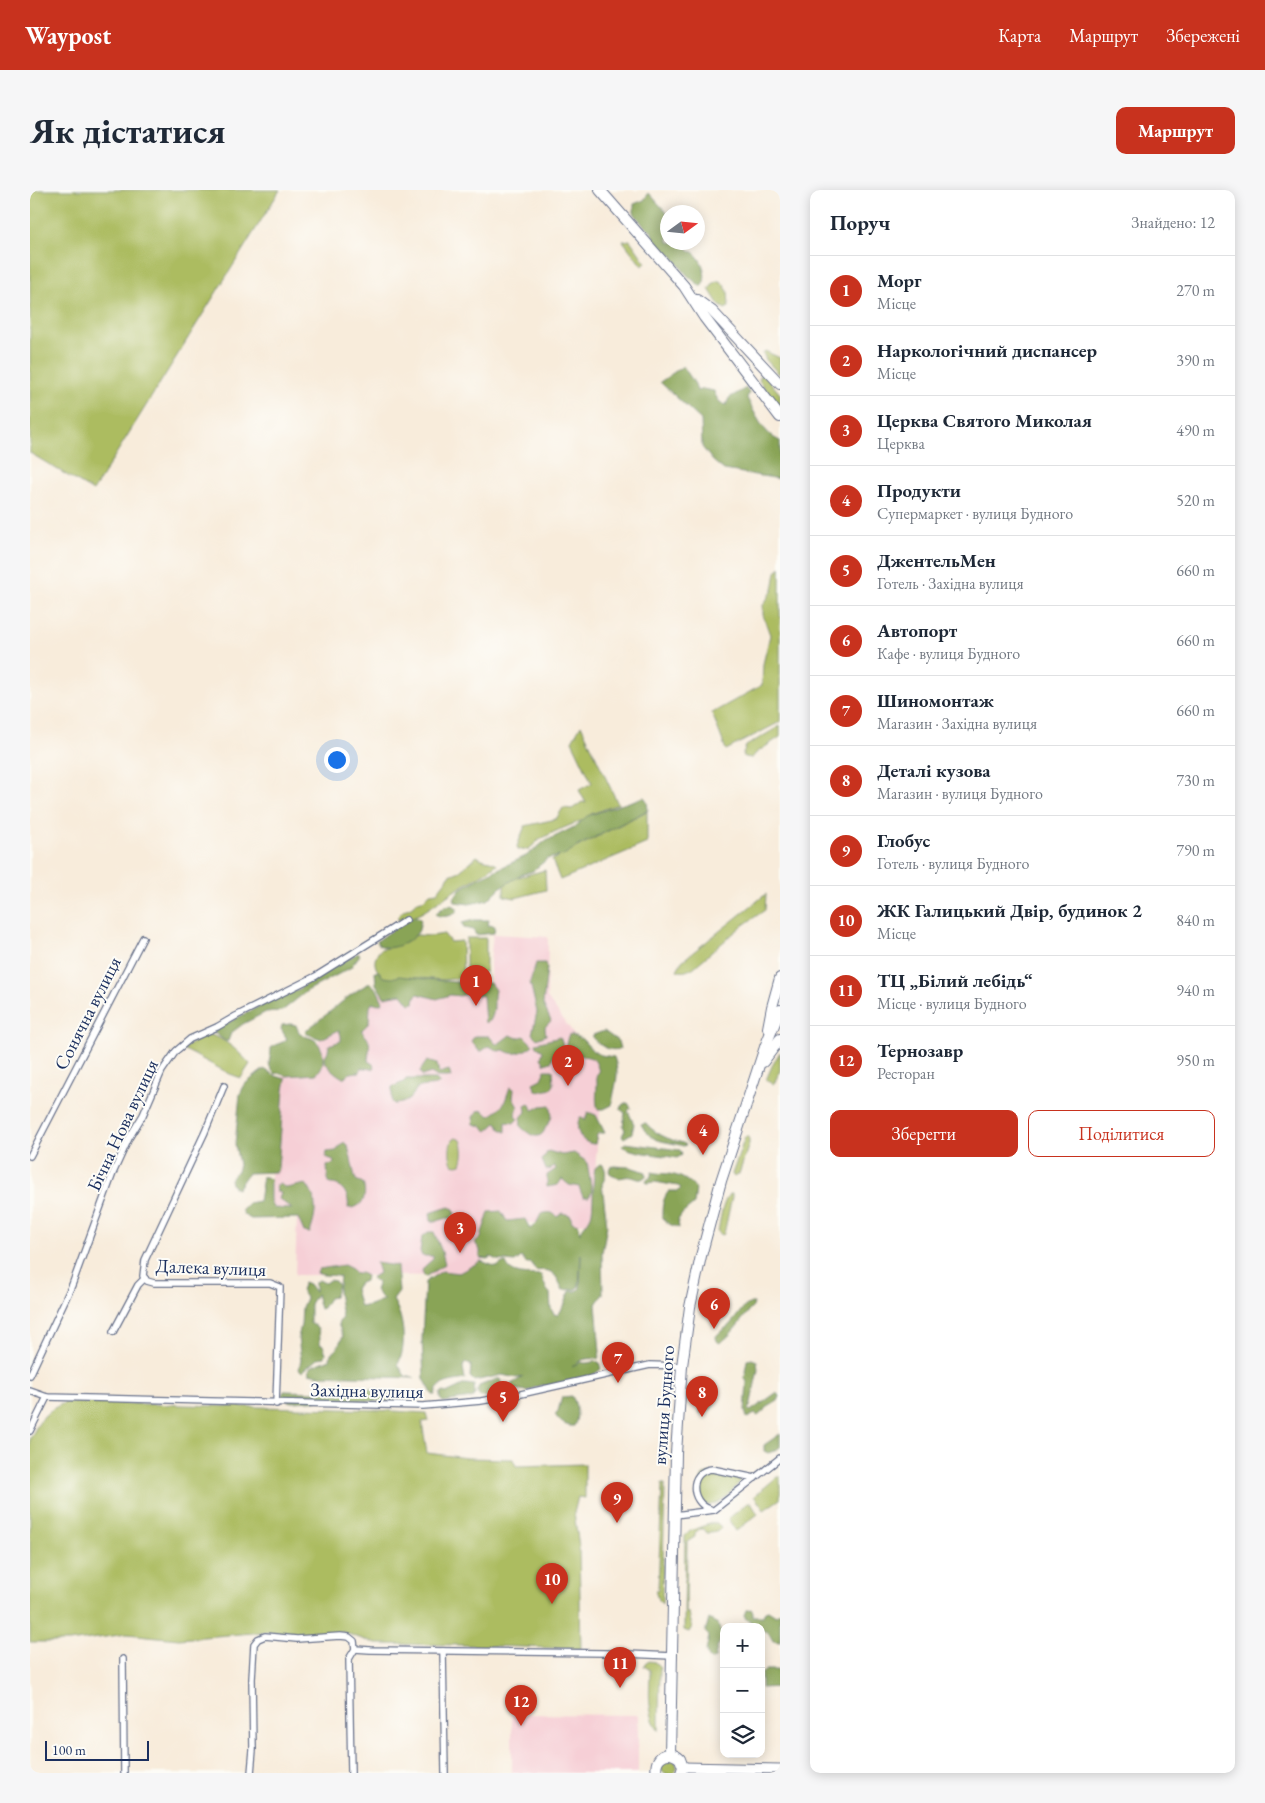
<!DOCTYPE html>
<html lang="uk">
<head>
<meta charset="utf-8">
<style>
  body { margin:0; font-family:"EB Garamond",serif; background:#f6f6f7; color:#1f2937 }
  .controls { position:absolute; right:15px; bottom:15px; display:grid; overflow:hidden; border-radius:10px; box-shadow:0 2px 12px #0003 }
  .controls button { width:45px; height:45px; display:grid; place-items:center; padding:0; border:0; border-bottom:1px solid #e0e1e3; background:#fff; color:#1f2937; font:25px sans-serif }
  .compass { position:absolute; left:630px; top:15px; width:45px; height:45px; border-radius:50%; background:#fff; box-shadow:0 2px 12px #0003; rotate:75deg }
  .scale { position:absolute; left:15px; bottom:12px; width:104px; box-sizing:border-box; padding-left:5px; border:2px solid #1b2f5e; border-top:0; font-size:14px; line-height:18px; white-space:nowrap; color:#1b2f5e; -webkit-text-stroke:4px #fdfcf7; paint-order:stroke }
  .you { position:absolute; left:306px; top:569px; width:18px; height:18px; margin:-12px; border:4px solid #fff; border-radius:50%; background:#1a73e8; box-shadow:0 0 0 8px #1a73e833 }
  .badge { display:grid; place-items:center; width:32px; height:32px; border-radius:50%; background:#c8321e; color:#fff; font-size:16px; font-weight:700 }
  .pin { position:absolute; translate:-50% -41px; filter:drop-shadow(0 1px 2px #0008) }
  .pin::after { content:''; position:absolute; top:26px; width:18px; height:15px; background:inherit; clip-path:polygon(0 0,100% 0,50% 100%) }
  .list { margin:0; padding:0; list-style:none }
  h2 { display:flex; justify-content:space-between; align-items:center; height:65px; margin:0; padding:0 20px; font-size:21px }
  h2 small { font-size:16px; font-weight:400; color:#747a83 }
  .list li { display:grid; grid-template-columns:32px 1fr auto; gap:15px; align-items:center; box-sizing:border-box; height:70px; padding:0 20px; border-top:1px solid #e0e1e3 }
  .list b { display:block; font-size:19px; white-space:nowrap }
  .list p { margin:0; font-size:16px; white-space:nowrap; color:#747a83 }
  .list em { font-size:16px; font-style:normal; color:#747a83 }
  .actions { display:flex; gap:10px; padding:15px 20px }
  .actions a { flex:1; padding:11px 0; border:1px solid #c8321e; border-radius:10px; text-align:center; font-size:18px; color:#c8321e }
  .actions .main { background:#c8321e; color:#fff }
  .icon { flex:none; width:28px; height:28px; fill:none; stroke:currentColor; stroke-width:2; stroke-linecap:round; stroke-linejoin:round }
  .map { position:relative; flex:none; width:750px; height:1583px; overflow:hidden; border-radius:10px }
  header { display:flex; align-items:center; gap:30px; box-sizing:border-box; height:70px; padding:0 25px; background:#c8321e; color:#fff }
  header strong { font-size:24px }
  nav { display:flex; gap:28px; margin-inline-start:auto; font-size:18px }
  .intro { display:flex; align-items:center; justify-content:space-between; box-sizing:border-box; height:120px; padding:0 30px }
  h1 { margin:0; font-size:35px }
  .button { padding:12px 22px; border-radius:10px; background:#c8321e; color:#fff; font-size:18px; font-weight:700 }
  main { display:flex; gap:30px; padding:0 30px }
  aside { flex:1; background:#fff; border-radius:10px; box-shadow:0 2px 12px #0003 }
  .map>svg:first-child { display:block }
</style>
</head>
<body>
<header>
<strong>Waypost</strong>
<nav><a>Карта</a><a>Маршрут</a><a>Збережені</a></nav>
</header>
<div class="intro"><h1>Як дістатися</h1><a class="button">Маршрут</a></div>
<main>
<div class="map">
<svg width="750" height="1583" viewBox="0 0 750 1583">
  <rect width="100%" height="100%" fill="#fdfcf7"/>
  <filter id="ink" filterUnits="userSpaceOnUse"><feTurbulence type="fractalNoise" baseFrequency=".02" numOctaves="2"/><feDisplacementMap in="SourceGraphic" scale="10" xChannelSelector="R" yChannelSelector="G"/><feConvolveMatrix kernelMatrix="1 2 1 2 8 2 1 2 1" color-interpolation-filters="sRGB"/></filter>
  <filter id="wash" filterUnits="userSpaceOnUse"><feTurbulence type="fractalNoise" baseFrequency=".0096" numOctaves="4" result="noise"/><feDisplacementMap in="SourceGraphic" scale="20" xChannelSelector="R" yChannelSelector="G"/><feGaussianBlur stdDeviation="1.12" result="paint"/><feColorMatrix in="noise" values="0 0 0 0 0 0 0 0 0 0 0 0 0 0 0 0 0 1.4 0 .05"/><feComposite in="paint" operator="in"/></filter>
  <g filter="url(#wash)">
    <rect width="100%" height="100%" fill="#f8ecdb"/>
    <g fill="#f6cfd6">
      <path d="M463,744L518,747L517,808L553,856L570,867V922L566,969L564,1034L463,1032L448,1086L265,1085L267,1025L239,1022L246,894L309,830L344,804L374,798L461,801L460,773Z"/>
      <path d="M482,1524L608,1525V1583H482Z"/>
    </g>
    <g fill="#acbc60" stroke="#64765f">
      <path d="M0,0H250L63,301L0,263Z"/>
      <path d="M600,50L616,73L612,76L593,51Z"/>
      <path d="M686,91H691L698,101L699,117L695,119L689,115L679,99Z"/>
      <path d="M735,161L750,168V185L736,170L733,163Z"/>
      <path d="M731,185L737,188L750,204V219L730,192L729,189Z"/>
      <path d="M750,377V532L696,560L682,523L732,495L733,474L740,445L733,425V415L743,400L746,382Z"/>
      <path d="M551,535L588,614L561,624L555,629L524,642L509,650L499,659L488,660L487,656L495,636L526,629L533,618L542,619L552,612L556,613L549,600L562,593L542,551Z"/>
      <path d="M750,536V547L726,563L722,568L714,567L713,563L716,556Z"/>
      <path d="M617,621V653L530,690L522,670Z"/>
      <path d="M447,666C453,671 461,670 467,674C452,687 433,694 417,706C403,715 386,730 368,730V726L374,720L381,717L387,712L392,711L400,703L407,702L420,685L430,681Z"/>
      <path d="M515,680L516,700L485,708L474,706V691Z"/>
      <path d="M736,704L735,720L712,736L663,778C657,781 653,783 647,780L652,771Z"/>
      <path d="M414,744L420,752L432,751L433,788L413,790L390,788L355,789C344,779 341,770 351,759L364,757L387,745L402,746Z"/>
      <path d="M436,748H456V782L436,783Z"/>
      <path d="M176,844C194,847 208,861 220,874L211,888L200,884L153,859Z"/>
      <path d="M750,862V880L744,894L736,890L742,876Z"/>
      <path d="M717,946L719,949V954L709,984L704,987L702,984L715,947Z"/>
      <path d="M426,948L431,950C434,957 434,967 431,974L427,975L422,974C419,966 419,957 422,950Z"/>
      <path d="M699,1004H702V1007L694,1044L692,1045L688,1042C690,1030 692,1014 699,1004Z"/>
      <path d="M37,1212L347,1220L396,1223L398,1231L392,1232L397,1263L437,1268L483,1269L486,1276L555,1274V1308L548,1307L544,1323L549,1356L551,1459L430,1455L346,1454L313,1442L286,1444L235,1442L149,1449L97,1444L39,1452H0V1249C10,1229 16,1220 37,1212Z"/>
      <path d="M681,1283L712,1290C704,1298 695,1310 684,1314C667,1321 667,1295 673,1285Z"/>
      <path d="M747,1287H750V1309L734,1320L724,1306Z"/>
      <path d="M632,1294H635L632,1414L628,1410L625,1400H628Z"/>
      <path d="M717,1313H721L728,1324L706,1341L698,1329Z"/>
      <path d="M681,1333H687L691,1337C688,1343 683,1343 677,1343L674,1339H669L665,1344V1347L657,1352L656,1423H659L662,1437L659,1442L654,1440L655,1346L660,1341Z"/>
      <path d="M619,1471L625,1472L630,1477L629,1541C616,1523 620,1501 620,1480L614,1476L615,1474Z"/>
      <circle cx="639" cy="1577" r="8"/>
    </g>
    <g fill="#89a456" stroke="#526a5a">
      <path d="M619,3L637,23L638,52L654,53C656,60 664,61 668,67C674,74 678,90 671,97L657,85L643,67L625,50L621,41L613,35L604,23V14L614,10Z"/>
      <path d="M653,176L665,194L667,201L673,199L684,201C686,208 690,214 696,215L699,208L716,198L719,203L717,208C725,223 733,244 750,251V289L694,280L683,271L672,257L671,230L630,192Z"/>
      <path d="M614,607L617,611L618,620L548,656L534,665L517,669L503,681L493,684L471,697L458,710L439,714L425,712L424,708L430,699L451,687L496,666L514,652L546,636L557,626Z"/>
      <path d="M421,715L427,718V722C420,727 412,728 405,724L415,716Z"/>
      <path d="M384,727H388L391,730C390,733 390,739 388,742C380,753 361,762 349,755L347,751L371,734Z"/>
      <path d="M444,730H459L458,735L465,736L464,743L446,745L443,740L434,738L432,733Z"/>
      <path d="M328,763L330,765L320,778L277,801L252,821L236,822L213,834L201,843L198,851H195L182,841L247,807L269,799L282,788Z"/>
      <path d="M506,773H515L517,778L513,814L521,831L515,837L516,845L507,849L502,844L507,822L500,792Z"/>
      <path d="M349,781L353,787L362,788L369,786L424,792L460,793L465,800C462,812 467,819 460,831L455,833L453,806L439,803L430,806L420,805L407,809L388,804L385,806L384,813L380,814L372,804L354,807L346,794L345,782Z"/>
      <path d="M340,793L347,799L353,812L350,814L342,813L340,817L339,833L332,840V842C343,852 339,857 338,871L343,874L344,879L331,878L329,882L320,883L313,888C306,884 296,877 294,868L298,861L299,855L311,851V846L309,840L291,849L275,843C278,837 284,835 289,830C306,818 321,802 340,793Z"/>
      <path d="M260,834L266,835C267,838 269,843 272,845C275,847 280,847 283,849C295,856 297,876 286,884L256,886L250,883L245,884C235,873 241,871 241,858C246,853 252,854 257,849L251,839L252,835Z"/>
      <path d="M574,841L588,851L590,859C579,862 568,855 562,847L563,845Z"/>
      <path d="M541,844L552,849L563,861L571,865L584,867C591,886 584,896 582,915L574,919H568C564,908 569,897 566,885L569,882C565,866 562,868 548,865C545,864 540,861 537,860L536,854L538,846Z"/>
      <path d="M480,845L488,848L494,846L503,855C494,862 484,867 474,860L468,861L459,856L452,861H449L441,851L445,846H459L466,854H468Z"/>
      <path d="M530,847L533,855L527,864L523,866L521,872L515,874L511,868L513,861L507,857L506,853Z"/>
      <path d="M397,871L407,874L409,883L419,880L421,887H407L401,883L392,886L390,881Z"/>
      <path d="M234,879L246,886L256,889L254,900L248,978L247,982L218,983L207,999L201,994L200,989L207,981L209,975L205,954L210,904L215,894Z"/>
      <path d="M515,880H523L524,895L521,899L509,902L505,899L503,893L511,889Z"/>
      <path d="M376,889H406L410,893C402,898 395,894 386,899C382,909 375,914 364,914L362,912V897L374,892Z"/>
      <path d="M480,897L484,899L483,908L488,917L485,926L488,929L484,933L476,932V942L470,939L467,932L457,941L451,936L444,934L443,927L448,921L453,920L459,926C475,917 474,913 480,897Z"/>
      <path d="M499,913L502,919L504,920L511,916L520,915C523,928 523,926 516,937C514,940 515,941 512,944C505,950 497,942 491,937C490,930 490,927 496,922L495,915Z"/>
      <path d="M598,913L601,918L598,921L604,934L602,943L594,948L592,946L595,940L593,936L595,923L590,919L593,914Z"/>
      <path d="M558,922L566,925L575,943H569L567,945L565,954C550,954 544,939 550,927L555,930Z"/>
      <path d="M616,933C620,939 633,947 640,949C646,952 651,951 656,955L653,956C634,950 621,954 611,934Z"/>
      <path d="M314,952L318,956L325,987L326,990L333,993C337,1006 334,1018 318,1018C320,1006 312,993 300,994L298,989L297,976L304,973L303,970L296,967L297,962L306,961Z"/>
      <path d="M595,953L650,960L652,965L647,968C633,965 601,963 592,956Z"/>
      <path d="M518,961L532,965L544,963L557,972L562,1001L559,1007H553L549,997L539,995L532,989L528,995L517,997V985L526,979L524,975L521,979L516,980L512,970Z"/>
      <path d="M570,974L573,975C577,981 576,987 572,994L577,1035L572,1063L573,1104L566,1114L570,1162L568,1169C556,1168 551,1169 542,1177L551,1172C557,1175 563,1170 569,1172L571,1179L558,1189L523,1197L511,1195L497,1201L483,1199L481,1194L493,1187L487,1188L472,1185L444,1191L440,1187L441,1175L435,1173L433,1177L435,1189C422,1192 408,1191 405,1205H403L394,1189L392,1150L395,1092L412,1081L429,1083L451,1071L467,1077L472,1073H476C481,1087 498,1084 511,1085L517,1100L520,1103L521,1119L524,1124L528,1125L534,1116L540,1101H547L550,1098L551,1064L549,1095L547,1099L533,1100C526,1086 524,1078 506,1081L501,1073H496L491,1067L485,1072L467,1070L461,1067L457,1069L450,1068V1060L445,1053L451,1048C452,1039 457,1031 459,1022L471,1021L477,1031L495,1029L500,1039L506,1034L511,1024C518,1022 522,1021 527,1027L532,1023L540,1025L542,1032L548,1034L550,1043C553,1036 561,1030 562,1022C564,1007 562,992 565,978Z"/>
      <path d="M584,976L600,977L616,982V986C610,992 608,988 601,987C593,985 593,991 581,985L579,981L580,977Z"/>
      <path d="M622,982C628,984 632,983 638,984C650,985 658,990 666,999L664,1014L652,1024L648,1030L649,1038L639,1034L632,1028C632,1018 632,1009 639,1001H648L651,998L648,996L625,992L617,993L616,990L620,988Z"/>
      <path d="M233,986L240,989V1010L243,1018L262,1019L249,1009L251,1003L247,1002L246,996L250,994L256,998L276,994C289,1011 286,1025 280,1043L274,1042L268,1028L221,1029L214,1025L211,1020L218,1013L229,1011Z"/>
      <path d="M419,1017L424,1019L425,1024L421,1028C413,1028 409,1032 401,1031L400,1023Z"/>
      <path d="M398,1042H404L412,1062L415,1074L395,1087L392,1081L394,1077L403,1069V1066H392L390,1061L392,1047Z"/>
      <path d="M346,1073L367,1076L369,1102L363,1110C374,1127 377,1157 368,1174L375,1186L385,1188L287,1185L279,1183L280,1177L300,1169L301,1163L306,1160L313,1146L308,1134L312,1127L308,1102L310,1087C302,1084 295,1087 287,1083L289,1079L314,1075L322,1079L325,1084L331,1083L336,1086L335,1091L328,1094L325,1099L330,1117L340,1115L355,1109H352L345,1100L348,1092L341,1088L349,1083Z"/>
      <path d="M289,1090L295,1093L299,1090L305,1091L308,1095L304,1107L299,1108L293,1118L290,1119L286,1104L280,1114V1133C290,1138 290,1143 290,1154L293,1155L296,1163L295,1167L288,1168L272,1182L269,1179L271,1170L268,1148L271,1135L272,1117L276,1108L271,1100L274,1092L279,1094L285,1102V1092Z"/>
      <path d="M721,1113H724L723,1117C713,1126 701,1148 689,1153L687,1151C686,1147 685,1147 688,1144C692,1139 698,1138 701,1133C708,1126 712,1116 721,1113Z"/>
      <path d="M722,1169L727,1171L728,1180L720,1217L718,1219L720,1221L722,1220L746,1203L750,1206L748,1211L738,1217L728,1226L725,1224L717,1228L715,1221L717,1192L714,1187L716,1184L715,1182L717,1170Z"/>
      <path d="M467,1189H470L473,1195L480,1197L478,1203L466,1207H450L447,1201L449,1196Z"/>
      <path d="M435,1194L444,1195L445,1204L442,1208L413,1212L410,1209V1203L414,1202L416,1203Z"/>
      <path d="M298,1199L310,1204L326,1199H344L362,1204L376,1203L379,1205L382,1209L378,1212L296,1210L263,1212L258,1211L252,1206L254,1201L289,1202Z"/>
      <path d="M675,1203L678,1208L684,1209C685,1217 678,1224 670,1223V1209Z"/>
      <path d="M542,1206C547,1215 549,1227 544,1236C536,1237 528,1231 525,1224L528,1221L532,1207Z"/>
      <path d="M750,1244V1257L745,1261L738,1263L734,1261V1255Z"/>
      <path d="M721,1419L723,1422V1426H733L735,1421L738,1420L746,1425L750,1422V1452L743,1451L738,1442L731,1440V1437H721L720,1430L716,1429L714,1425L716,1420Z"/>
      <path d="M679,1429L688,1434L692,1447L687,1458L685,1468L681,1470L678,1468L676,1461L679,1446L675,1442Z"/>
      <path d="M736,1480H747L750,1484V1497L731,1498V1484Z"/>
    </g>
  </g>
  <g filter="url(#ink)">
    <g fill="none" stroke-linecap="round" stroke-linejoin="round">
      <defs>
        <g id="minor">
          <path d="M194,896L175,942L115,1070L113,1086L117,1091L124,1093H240L250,1097L246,1214"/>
          <path d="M0,966L113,748"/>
          <path d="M83,1142L108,1095L115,1088"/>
          <path d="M0,1185L42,1095L83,983L99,948L113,925L132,881L146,861L160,849L187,837L206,826L286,786L376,730"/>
          <path d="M0,1201L17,1207L393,1216L451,1211L491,1204L620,1175L652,1176"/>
          <path d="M0,1241L17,1207"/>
          <path d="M680,1319C660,1313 658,1281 682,1279L725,1288"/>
          <path d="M645,1325L684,1320L750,1268"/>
          <path d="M413,1461L415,1583"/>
          <path d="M93,1469L94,1583"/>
          <path d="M221,1583L223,1560L222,1489L224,1454L228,1449L235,1446L267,1449L310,1446L319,1447L324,1451L325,1459L340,1460L575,1463L642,1466"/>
          <path d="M321,1583L319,1469L325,1459"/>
        </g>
        <path id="secondary" d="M653,1577L750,1579"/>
        <g id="trunk">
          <path d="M570,0L654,96L674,127L750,227"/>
          <path d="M667,110L682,121L750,194"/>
          <path d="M738,838L742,817L750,788"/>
          <path d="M733,872L750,849"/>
          <path d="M640,1564L646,1263L652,1176L660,1117L671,1066L691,991L735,857L750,820"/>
          <path d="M627,1583C623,1567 638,1558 650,1569L653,1577L651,1583"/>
        </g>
      </defs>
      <use href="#minor" stroke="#68718a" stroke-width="8"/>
      <use href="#secondary" stroke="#68718a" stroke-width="11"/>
      <use href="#trunk" stroke="#68718a" stroke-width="12"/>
      <use href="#minor" stroke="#fff" stroke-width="5.5"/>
      <use href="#secondary" stroke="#fff" stroke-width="9"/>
      <use href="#trunk" stroke="#fff" stroke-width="10"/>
    </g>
  </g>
  <g text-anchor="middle" stroke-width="4" stroke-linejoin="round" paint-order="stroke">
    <g font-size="19" fill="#1b2f5e" stroke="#fdfcf7">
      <text transform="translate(57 823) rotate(-63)" y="7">Сонячна вулиця</text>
      <text transform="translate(92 935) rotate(-65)" y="7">Бічна Нова вулиця</text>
      <text transform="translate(181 1077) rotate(2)" y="7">Далека вулиця</text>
      <text transform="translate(337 1200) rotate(1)" y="7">Західна вулиця</text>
      <text transform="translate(633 1215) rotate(-86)" y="7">вулиця Будного</text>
    </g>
  </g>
</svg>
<div class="controls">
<button>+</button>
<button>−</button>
<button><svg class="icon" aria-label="layers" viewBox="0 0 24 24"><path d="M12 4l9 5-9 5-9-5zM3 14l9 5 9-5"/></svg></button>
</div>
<svg class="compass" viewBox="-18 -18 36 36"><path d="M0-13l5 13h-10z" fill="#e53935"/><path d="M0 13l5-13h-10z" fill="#747a83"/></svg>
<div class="scale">100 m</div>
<div class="you"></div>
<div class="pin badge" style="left:446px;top:816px">1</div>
<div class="pin badge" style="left:538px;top:896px">2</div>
<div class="pin badge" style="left:430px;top:1063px">3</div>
<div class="pin badge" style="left:673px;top:965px">4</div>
<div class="pin badge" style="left:473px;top:1232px">5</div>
<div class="pin badge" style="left:684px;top:1139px">6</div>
<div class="pin badge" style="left:588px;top:1193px">7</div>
<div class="pin badge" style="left:672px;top:1227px">8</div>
<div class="pin badge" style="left:587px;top:1333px">9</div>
<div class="pin badge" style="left:522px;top:1414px">10</div>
<div class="pin badge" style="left:590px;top:1498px">11</div>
<div class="pin badge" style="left:491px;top:1536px">12</div>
</div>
<aside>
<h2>Поруч<small>Знайдено: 12</small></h2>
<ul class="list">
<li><span class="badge">1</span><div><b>Морг</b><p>Місце</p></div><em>270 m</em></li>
<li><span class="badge">2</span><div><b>Наркологічний диспансер</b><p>Місце</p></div><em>390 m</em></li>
<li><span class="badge">3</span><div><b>Церква Святого Миколая</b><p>Церква</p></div><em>490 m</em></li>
<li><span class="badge">4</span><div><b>Продукти</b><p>Супермаркет · вулиця Будного</p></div><em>520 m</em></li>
<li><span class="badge">5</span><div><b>ДжентельМен</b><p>Готель · Західна вулиця</p></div><em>660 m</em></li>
<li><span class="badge">6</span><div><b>Автопорт</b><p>Кафе · вулиця Будного</p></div><em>660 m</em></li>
<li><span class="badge">7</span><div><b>Шиномонтаж</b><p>Магазин · Західна вулиця</p></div><em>660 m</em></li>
<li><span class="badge">8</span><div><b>Деталі кузова</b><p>Магазин · вулиця Будного</p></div><em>730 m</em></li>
<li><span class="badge">9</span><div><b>Глобус</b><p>Готель · вулиця Будного</p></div><em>790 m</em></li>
<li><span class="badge">10</span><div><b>ЖК Галицький Двір, будинок 2</b><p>Місце</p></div><em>840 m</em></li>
<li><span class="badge">11</span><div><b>ТЦ „Білий лебідь“</b><p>Місце · вулиця Будного</p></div><em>940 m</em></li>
<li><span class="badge">12</span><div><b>Тернозавр</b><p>Ресторан</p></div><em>950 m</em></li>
</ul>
<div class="actions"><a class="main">Зберегти</a><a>Поділитися</a></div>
</aside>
</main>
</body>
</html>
